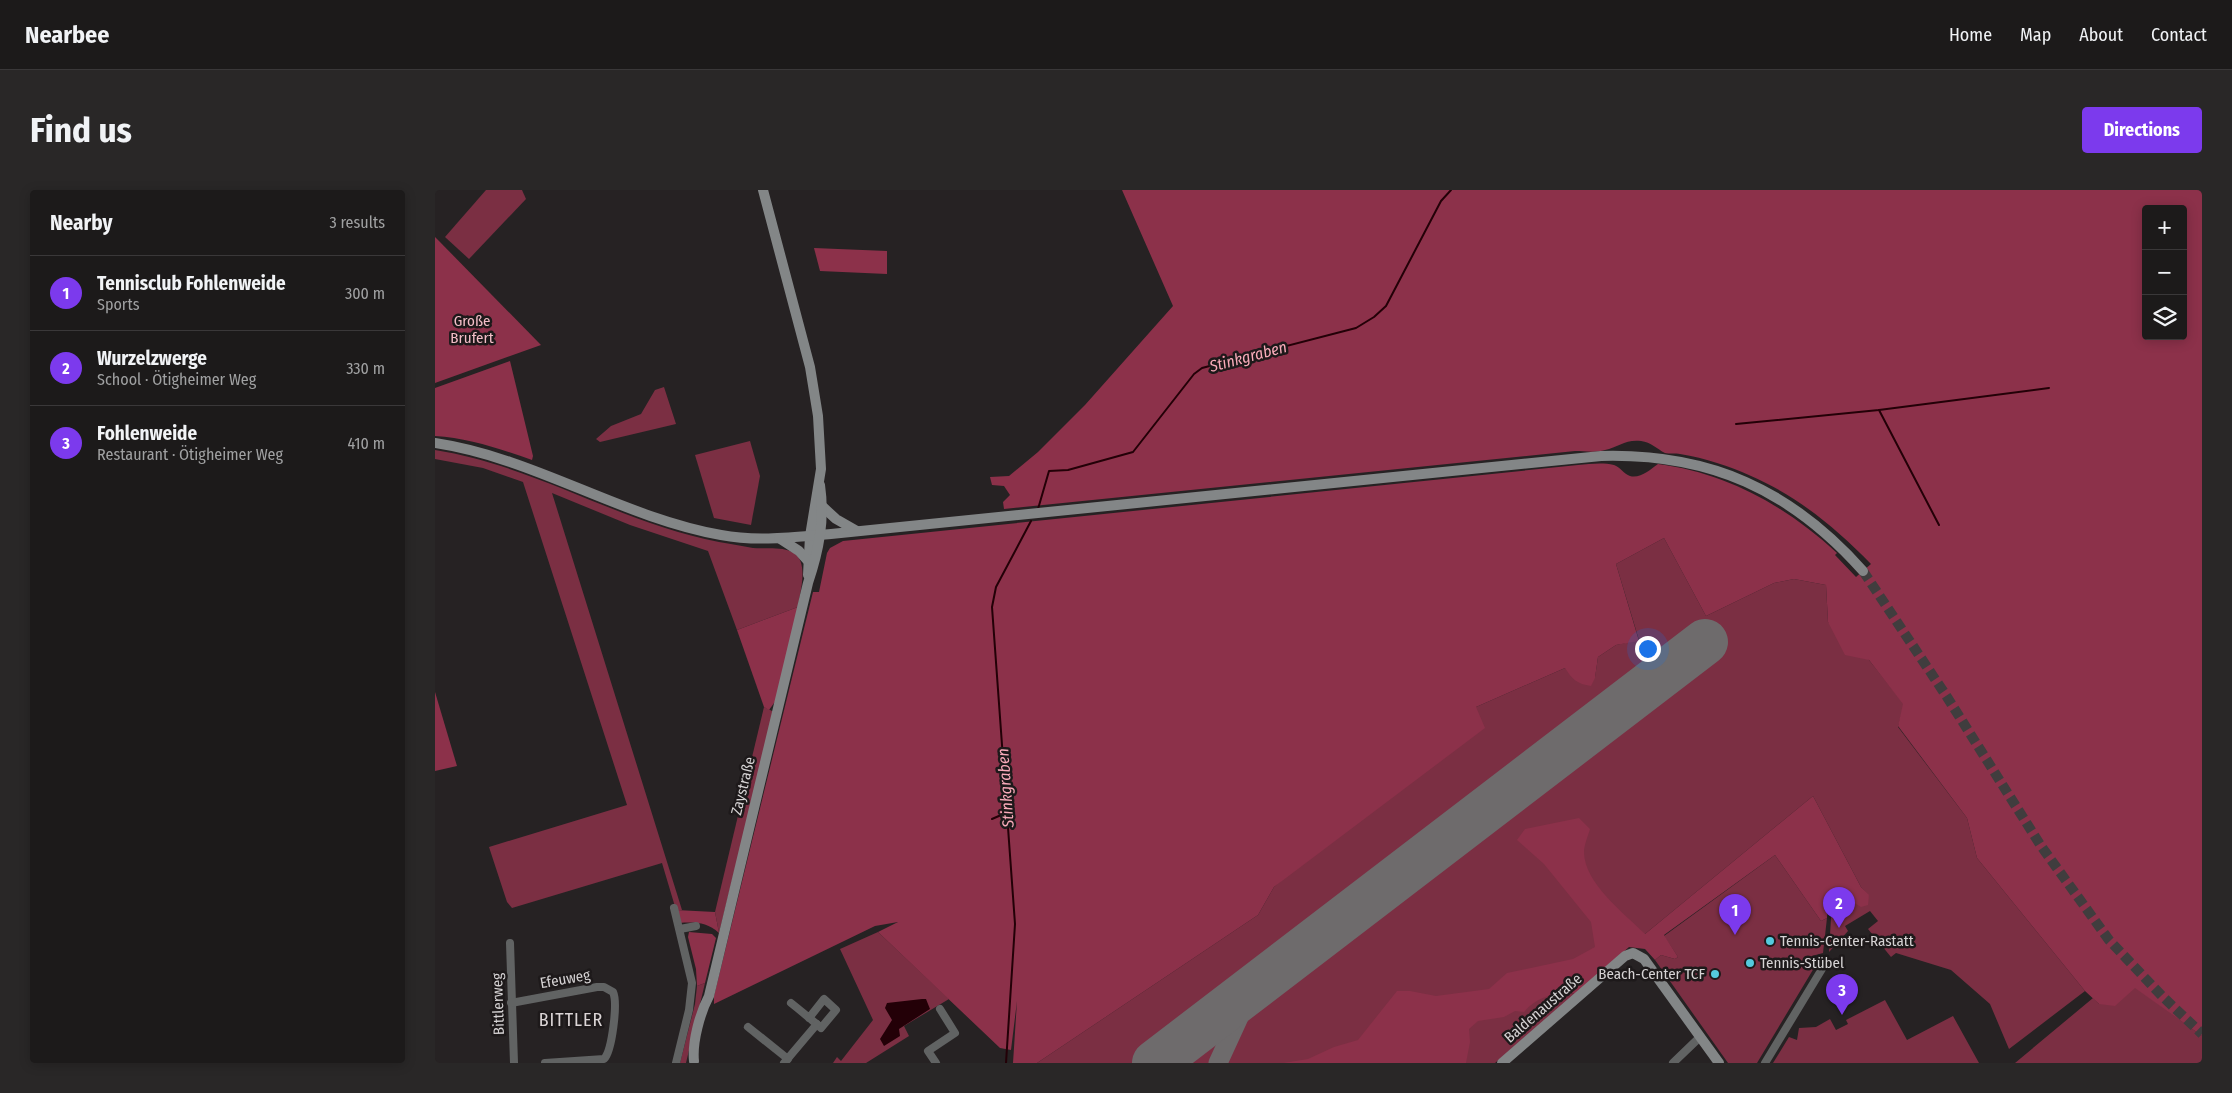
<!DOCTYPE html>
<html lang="en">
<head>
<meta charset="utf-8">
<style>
  body { margin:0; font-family:"Fira Sans Condensed",sans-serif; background:#292727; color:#f1f3f6 }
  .controls { position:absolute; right:15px; top:15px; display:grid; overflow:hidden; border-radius:5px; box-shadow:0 2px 12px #0003 }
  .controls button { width:45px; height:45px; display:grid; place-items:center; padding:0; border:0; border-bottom:1px solid #3a3839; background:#1c1a1a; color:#f1f3f6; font:25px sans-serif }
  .you { position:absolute; left:1212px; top:458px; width:18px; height:18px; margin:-12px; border:4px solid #fff; border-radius:50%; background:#1a73e8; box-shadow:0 0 0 8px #1a73e833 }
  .badge { display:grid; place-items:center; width:32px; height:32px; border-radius:50%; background:#7c3aed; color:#fff; font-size:16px; font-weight:700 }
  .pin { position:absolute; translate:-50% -41px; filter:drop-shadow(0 1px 2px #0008) }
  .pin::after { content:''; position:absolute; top:26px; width:18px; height:15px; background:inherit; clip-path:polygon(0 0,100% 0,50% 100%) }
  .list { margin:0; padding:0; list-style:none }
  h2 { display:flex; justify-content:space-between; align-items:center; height:65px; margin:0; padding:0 20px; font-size:21px }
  h2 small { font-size:16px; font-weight:400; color:#a0a1a2 }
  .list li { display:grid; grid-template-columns:32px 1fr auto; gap:15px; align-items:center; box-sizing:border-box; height:75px; padding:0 20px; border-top:1px solid #3a3839 }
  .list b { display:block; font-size:19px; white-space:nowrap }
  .list p { margin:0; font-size:16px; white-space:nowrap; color:#a0a1a2 }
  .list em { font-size:16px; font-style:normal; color:#a0a1a2 }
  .icon { flex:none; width:28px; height:28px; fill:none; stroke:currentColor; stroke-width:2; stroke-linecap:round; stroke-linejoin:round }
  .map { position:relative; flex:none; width:1767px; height:873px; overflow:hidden; border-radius:5px }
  header { display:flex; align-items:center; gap:30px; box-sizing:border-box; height:70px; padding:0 25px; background:#1c1a1a; border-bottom:1px solid #3a3839 }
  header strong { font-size:24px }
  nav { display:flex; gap:28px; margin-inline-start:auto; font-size:18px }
  .intro { display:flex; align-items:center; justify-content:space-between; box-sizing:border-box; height:120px; padding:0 30px }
  h1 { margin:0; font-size:35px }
  .button { padding:12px 22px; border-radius:5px; background:#7c3aed; color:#fff; font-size:18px; font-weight:700 }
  main { display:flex; gap:30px; padding:0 30px }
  aside { flex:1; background:#1c1a1a; border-radius:5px; box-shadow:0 2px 12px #0003 }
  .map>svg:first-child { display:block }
</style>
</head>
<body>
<header>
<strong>Nearbee</strong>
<nav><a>Home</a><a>Map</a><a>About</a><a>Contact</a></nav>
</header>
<div class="intro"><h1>Find us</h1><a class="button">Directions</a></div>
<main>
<aside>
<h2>Nearby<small>3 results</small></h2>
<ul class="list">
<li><span class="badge">1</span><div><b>Tennisclub Fohlenweide</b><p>Sports</p></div><em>300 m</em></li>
<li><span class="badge">2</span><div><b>Wurzelzwerge</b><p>School · Ötigheimer Weg</p></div><em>330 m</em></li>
<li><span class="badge">3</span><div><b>Fohlenweide</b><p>Restaurant · Ötigheimer Weg</p></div><em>410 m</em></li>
</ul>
</aside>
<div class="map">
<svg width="1767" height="873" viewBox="0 0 1767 873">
  <rect width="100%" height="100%" fill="#262223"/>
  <g fill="#7b2f43">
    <path d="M51,0H87L91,9L34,69L10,47Z"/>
    <path d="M229,197L241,234L165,252L161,249L176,236L206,224L220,200Z"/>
    <path d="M315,251L325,286L316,335L279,328L260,265Z"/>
    <path d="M0,260C101,276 185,333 284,352C296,354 307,356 318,358C331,359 348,356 359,363C374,373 365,402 363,417L302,440L273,361L195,335L117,303L247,720H241L227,673L77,718L72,712L54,657L192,615L88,292L48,278L0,269Z"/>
    <path d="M1229,348L1271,426L1339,393L1359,389L1391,395L1393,432L1434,470L1469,514L1463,537L1532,628L1542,668L1650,801L1574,859L1555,814L1516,780L1461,763L1456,767L1433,739L1443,731L1435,721L1410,736L1413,741L1394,762L1397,711L1434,706L1426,697L1378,606L1210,744L1125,803L1141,804L1060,873H602L823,725L839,697L1041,517L1130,478L1160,487L1163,467L1181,455L1204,450L1181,374Z"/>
    <path d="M329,517L339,522L284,743L280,722Z"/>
    <path d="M1340,665L1386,731L1392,728L1388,763L1377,766L1382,773L1322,873H1293L1220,770L1226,765L1240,769L1243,767L1229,746Z"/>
    <path d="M443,742L514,809L469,836L474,846L431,873H398L402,867L406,871L438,830L405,759Z"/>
    <path d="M270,793L251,873H245L260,814L262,796Z"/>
    <path d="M1700,797L1767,846V873H1580L1658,808L1664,814Z"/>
    <path d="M1450,810L1472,850L1518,826L1544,873H1338L1354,847L1362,850L1364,838L1381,837L1395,829L1401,840L1413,834L1411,830Z"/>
  </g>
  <g fill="#8c314a" fill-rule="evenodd">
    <path d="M687,0H1767V846L1700,798L1680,816L1664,814L1650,801L1542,668L1532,628L1463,536L1468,514L1434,470L1410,465L1393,432L1391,395L1359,389L1339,393L1271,426L1229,348L1181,374L1204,451L1181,455L1163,467L1160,488L1156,496C1142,494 1137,489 1130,478L1041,517L1050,538L839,697L823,725L602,873H578L582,811L576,860L565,858L443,742L463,732L440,736L279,814V806L378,402H384L392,363L395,358L408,351L1143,275C1155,274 1167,272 1179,275C1185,277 1189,284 1195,286C1205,289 1216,279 1223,274C1292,283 1351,316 1402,363L1400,365L1421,387L1436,374C1390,327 1345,293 1282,273C1270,269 1258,266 1245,264C1241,263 1234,264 1230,263C1222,259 1216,252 1206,251C1191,249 1183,257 1170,260C1161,263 1149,261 1140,261L569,319L568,312L575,305L569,296L557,295L555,287L574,286L603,262L650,215L738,116ZM1711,19H1748V146H1711Z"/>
    <path d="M0,47L4,51L106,155L0,193Z"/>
    <path d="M379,58L452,61V84L385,81Z"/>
    <path d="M75,171L98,266L97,270C66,259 33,248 0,246V198Z"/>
    <path d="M363,417L342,509L334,520L329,517L302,440Z"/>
    <path d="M0,502L22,576L0,581Z"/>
    <path d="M1378,606L1426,697L1434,705L1433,715L1426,717L1413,709L1393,712L1392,728L1386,731L1340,665L1229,745L1243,767L1240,769L1226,765L1220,770L1210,759L1194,757L1141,804C1121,802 1102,806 1089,822L1080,821L1069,827L1043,831L1034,839L1035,852L1031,873H848L873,869L899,857L923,850L962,801H975L1001,806L1054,799L1072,783L1138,769L1160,757L1156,732L1109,674L1082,650L1090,639L1144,628L1155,639C1153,646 1149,655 1149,662C1149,693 1189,723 1210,744Z"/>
    <path d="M241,720L280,722L284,743C272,732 260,732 244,733Z"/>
    <path d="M254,742L277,744L281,748L270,793L262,796L261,779L253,747Z"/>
  </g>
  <path fill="#230007" d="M487,809H491L495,819L464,839L465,846L449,856L445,849L457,830L450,818L452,813Z"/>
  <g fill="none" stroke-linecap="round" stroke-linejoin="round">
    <g stroke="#230007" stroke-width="2">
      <path d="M1444,220L1504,335"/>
      <path d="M1301,234L1444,220L1614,198"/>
      <path d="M603,319L614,281L633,280L698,262L759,184L767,178L921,138L939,127L951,116L1006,11L1016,0"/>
      <path d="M557,629L573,622"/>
      <path d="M571,873L580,734L557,417L561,397L596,331"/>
    </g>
    <path stroke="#6e6b6c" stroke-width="19" d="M783,873L817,799"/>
    <path stroke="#6e6b6c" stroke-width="46" d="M720,873L1270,452"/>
    <path stroke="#403d3e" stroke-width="10" stroke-dasharray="10 5" stroke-linecap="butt" d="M1428,381L1512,507L1606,656L1674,750L1727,806L1767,844"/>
    <g stroke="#616363" stroke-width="8">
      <path d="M239,718L257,793L254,820L241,873"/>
      <path d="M245,739L261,736"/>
      <path d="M75,753L79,873"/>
      <path d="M76,813L162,797H169L178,802C183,813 177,861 169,869L110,873"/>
      <path d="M356,813C366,821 376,829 386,838L401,820L389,809L374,828"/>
      <path d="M313,837L353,869"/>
      <path d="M349,873L382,834"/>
      <path d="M501,873L493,861L520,843L505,819"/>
      <path d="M1238,873L1265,847"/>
      <path d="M1330,873L1390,774"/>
    </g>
    <g stroke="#838687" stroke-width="10">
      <path d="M328,0L375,177L383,226L386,279L375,346L373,385"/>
      <path d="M0,253C100,268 186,327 286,345C322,352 360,347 396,344L1166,266C1275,263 1356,300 1428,381"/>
      <path d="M388,317L401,329L422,341"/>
      <path d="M344,348L364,361L372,370"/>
      <path d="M259,871C257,852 265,823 274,806L373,393C384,360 390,330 385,295"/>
      <path d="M1067,873L1190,766L1198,763L1209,769L1284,873"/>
    </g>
  </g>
  <g fill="#54cade" stroke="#1d191a" stroke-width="2">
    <circle cx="1335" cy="751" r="5"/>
    <circle cx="1315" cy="773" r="5"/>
    <circle cx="1280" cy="784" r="5"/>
  </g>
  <g text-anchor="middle" stroke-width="5" stroke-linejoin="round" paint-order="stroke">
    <g font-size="15" fill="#f4bec8" stroke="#1d191a">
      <text x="37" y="136">Große<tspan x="37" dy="17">Brufert</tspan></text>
    </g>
    <g font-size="15" fill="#d6d3d4" stroke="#1d191a">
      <text transform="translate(308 596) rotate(-76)" y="5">Zaystraße</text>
      <text transform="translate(130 789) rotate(-10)" y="5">Efeuweg</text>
      <text transform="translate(63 814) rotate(-92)" y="5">Bittlerweg</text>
      <text transform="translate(1108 818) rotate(-41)" y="5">Baldenaustraße</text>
    </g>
    <g font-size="15" fill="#d6d3d4" stroke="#1d191a" text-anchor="start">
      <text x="1345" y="756">Tennis-Center-Rastatt</text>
      <text x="1325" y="778">Tennis-Stübel</text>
      <text x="1270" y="789" text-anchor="end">Beach-Center TCF</text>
    </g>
    <g font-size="16" font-style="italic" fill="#f9abba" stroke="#1d191a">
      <text transform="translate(813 166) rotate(-15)" y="6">Stinkgraben</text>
      <text transform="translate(570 598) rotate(-94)" y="6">Stinkgraben</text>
    </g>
    <g font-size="18" letter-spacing="1" fill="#dbd5d6" stroke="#1d191a">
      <text x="136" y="836">BITTLER</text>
    </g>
  </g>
</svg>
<div class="controls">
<button>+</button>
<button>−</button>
<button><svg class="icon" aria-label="layers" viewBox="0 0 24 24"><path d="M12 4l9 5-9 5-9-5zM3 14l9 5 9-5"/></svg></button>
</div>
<div class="you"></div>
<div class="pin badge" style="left:1300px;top:745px">1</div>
<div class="pin badge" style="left:1404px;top:738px">2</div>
<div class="pin badge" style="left:1407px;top:825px">3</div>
</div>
</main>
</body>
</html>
